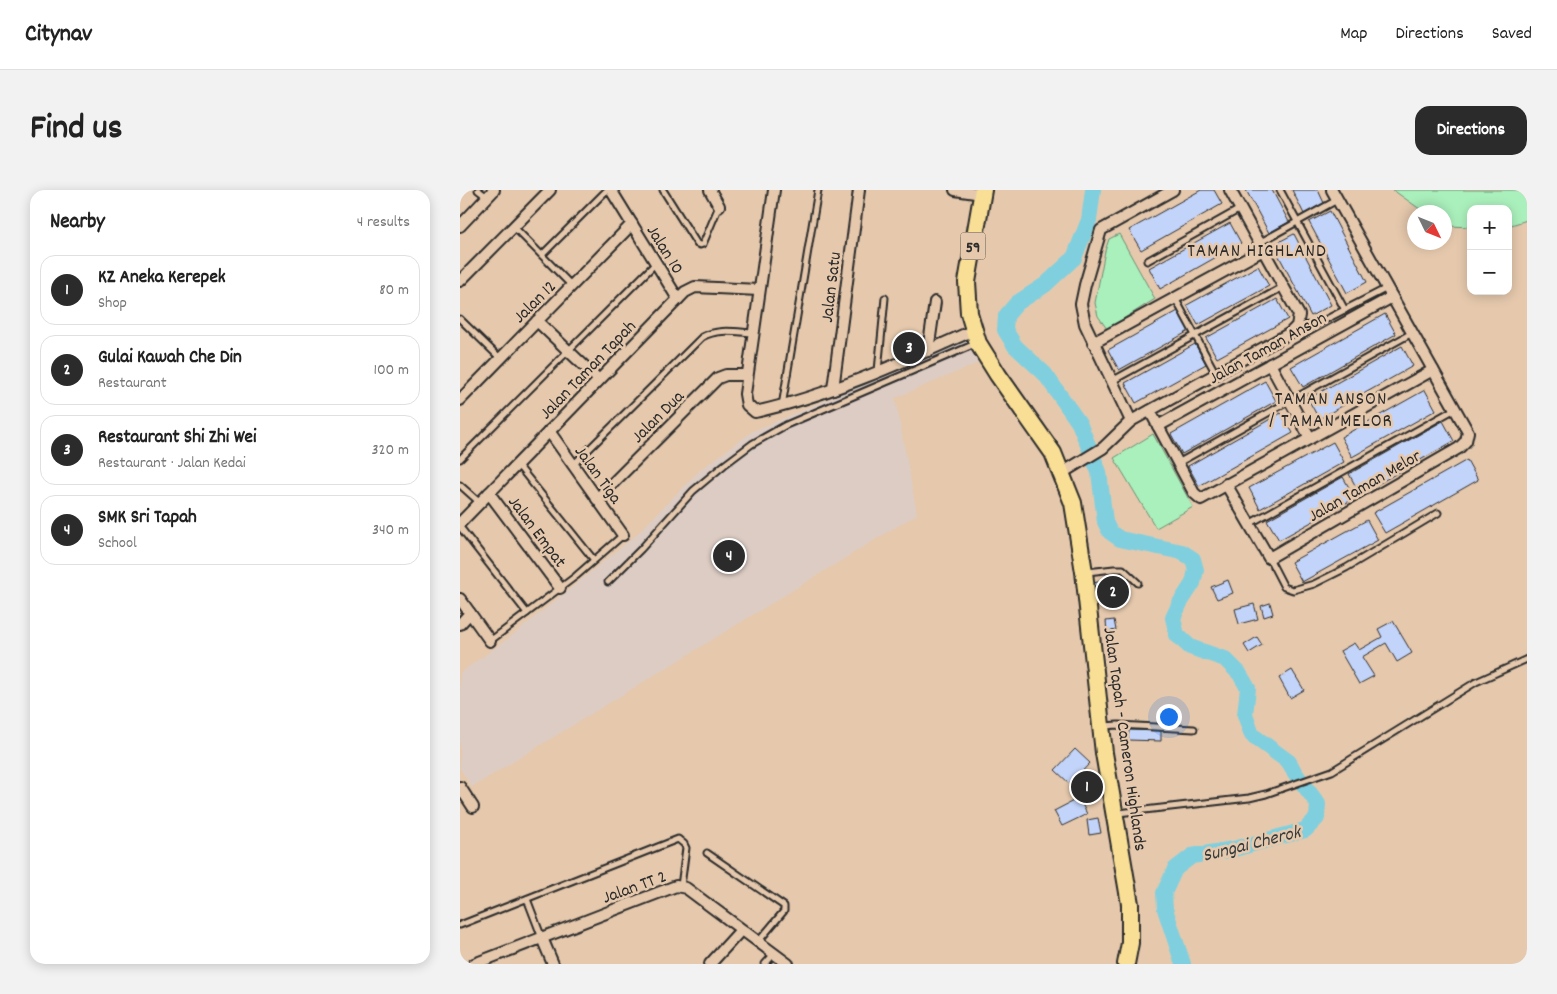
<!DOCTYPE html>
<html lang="en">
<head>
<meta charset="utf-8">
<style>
  body { margin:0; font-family:Dekko,sans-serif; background:#f2f2f2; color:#222 }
  .controls { position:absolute; right:15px; top:15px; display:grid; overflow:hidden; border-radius:10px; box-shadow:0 2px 12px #0003 }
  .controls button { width:45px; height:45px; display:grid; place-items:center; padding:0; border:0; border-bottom:1px solid #e0e0e0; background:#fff; color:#222; font:25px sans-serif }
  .compass { position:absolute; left:947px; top:15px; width:45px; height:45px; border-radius:50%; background:#fff; box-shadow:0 2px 12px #0003; rotate:133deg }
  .you { position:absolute; left:708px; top:526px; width:18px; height:18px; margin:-12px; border:4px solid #fff; border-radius:50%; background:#1a73e8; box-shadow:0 0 0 8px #1a73e833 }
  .badge { display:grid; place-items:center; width:32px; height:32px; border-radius:50%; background:#2b2b2b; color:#fff; font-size:16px; font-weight:700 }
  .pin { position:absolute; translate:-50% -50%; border:2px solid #fff; box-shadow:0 1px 5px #0006 }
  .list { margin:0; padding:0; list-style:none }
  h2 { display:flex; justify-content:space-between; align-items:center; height:65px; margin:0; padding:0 20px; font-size:21px }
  h2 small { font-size:16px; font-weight:400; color:#767676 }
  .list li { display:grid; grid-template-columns:32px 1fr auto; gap:15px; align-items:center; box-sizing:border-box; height:70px; margin:0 10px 10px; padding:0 10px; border:1px solid #e0e0e0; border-radius:15px }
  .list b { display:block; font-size:19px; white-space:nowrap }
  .list p { margin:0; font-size:16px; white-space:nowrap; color:#767676 }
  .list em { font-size:16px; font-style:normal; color:#767676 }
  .map { position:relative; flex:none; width:1067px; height:774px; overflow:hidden; border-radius:15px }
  header { display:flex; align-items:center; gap:30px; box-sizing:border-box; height:70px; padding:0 25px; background:#fff; border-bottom:1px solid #e0e0e0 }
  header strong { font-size:24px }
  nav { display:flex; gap:28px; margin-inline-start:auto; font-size:18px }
  .intro { display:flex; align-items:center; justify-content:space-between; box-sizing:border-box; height:120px; padding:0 30px }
  h1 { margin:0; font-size:35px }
  .button { padding:12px 22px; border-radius:15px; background:#2b2b2b; color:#fff; font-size:18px; font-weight:700 }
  main { display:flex; gap:30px; padding:0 30px }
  aside { flex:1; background:#fff; border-radius:15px; box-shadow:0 2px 12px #0003 }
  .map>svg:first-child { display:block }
</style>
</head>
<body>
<header>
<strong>Citynav</strong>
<nav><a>Map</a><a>Directions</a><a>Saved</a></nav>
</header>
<div class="intro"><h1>Find us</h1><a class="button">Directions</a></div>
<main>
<aside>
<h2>Nearby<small>4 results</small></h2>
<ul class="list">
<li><span class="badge">1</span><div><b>KZ Aneka Kerepek</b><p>Shop</p></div><em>80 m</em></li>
<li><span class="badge">2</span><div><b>Gulai Kawah Che Din</b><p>Restaurant</p></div><em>100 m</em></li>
<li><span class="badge">3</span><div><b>Restaurant Shi Zhi Wei</b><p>Restaurant · Jalan Kedai</p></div><em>320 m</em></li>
<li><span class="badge">4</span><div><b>SMK Sri Tapah</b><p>School</p></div><em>340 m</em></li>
</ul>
</aside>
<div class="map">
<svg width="1067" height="774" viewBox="0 0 1067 774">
  <rect width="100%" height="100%" fill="#e6c9ad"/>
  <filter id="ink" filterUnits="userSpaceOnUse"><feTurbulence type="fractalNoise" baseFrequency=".02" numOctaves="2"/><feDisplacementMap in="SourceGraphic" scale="10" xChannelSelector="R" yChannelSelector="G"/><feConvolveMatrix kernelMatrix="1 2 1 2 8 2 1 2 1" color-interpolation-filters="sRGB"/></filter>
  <g filter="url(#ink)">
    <path fill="#dcccc4" d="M509,150L518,173L435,208L457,324L12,597L0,578V483L53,445L174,347L240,280L293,241Z"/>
    <g fill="#aaf0bc" stroke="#6a8e74">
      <path d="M933,0H1067V30L1048,36V19H1011V37L989,36L985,34L984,22H964Z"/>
      <path d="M659,44L695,109L647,139L638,126L635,113L645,61L649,49Z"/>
      <path d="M693,244L733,317L696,338L654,268Z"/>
    </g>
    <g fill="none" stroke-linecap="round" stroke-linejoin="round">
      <path stroke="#80cfde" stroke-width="16" d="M633,0L629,30L614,68L585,95L557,113L546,126L545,140L555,156L585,184L619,233L639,282L645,332L650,342L660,349L722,362L733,369L736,380L733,393L720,413L713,428L717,445L730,457L765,469L779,483L788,498L785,525L792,545L829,572L835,583L858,614L857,628L845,640L774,659L732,666L715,679L704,703L705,719L723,774"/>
    </g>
    <g fill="#c3d4fa" stroke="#2b2b2b">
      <path d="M741,0H754L762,14L681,60L669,40Z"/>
      <path d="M786,0H812L829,32L809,43Z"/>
      <path d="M832,0H858L864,13L844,24Z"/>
      <path d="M870,21L907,92L887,103L849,32Z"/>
      <path d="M770,33L781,53L700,99L689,78Z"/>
      <path d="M834,44L871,115L851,126L813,55Z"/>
      <path d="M798,76L809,96L738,135L727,115Z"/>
      <path d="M817,109L828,129L757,168L746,148Z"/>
      <path d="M718,121L729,141L659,180L648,160Z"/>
      <path d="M925,124L936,144L843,197L831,177Z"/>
      <path d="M735,154L746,174L676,213L665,193Z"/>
      <path d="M942,156L953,176L859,229L848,209Z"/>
      <path d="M805,191L816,211L722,264L711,244Z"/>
      <path d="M965,200L976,220L892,267L881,247Z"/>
      <path d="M821,223L833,243L739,296L728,276Z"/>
      <path d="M983,231L994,251L900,304L889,284Z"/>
      <path d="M873,252L884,272L800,319L789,298Z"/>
      <path d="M1007,270L1018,290L925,343L913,323Z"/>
      <path d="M883,287L895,308L819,350L807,330Z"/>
      <path d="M907,330L918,350L842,392L831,372Z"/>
      <path d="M662,387L666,409L637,415L633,393Z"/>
      <path d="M768,390L773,403L757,409L751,397Z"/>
      <path d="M810,413L813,424L804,427L801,416Z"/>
      <path d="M794,414L798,429L779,434L775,419Z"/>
      <path d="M654,430L656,440L647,442L646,431Z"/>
      <path d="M933,431L952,463L937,472L926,453L902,467L914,486L899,494L880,461L894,453L899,460L922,447L918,439Z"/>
      <path d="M797,447L802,455L789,463L784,455Z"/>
      <path d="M832,480L844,500L830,508L819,488Z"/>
      <path d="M669,540L701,541V551L668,550Z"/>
      <path d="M615,559L630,573L610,594L595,580Z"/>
      <path d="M631,585L637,595L615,607L609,597Z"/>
      <path d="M619,608L627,624L602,636L594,621Z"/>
      <path d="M638,628L641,643L629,645L627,630Z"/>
    </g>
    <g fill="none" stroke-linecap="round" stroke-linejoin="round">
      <defs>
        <g id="lane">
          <path d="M18,0L27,7"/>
          <path d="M203,0L237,54L240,55L243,54L259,16"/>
          <path d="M820,0L885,120"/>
          <path d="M53,36L112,96"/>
          <path d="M799,53L877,10"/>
          <path d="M82,65L147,0"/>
          <path d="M687,71L780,19"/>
          <path d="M715,108L756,184"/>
          <path d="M0,129L40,168"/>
          <path d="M837,136L855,135L927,98"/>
          <path d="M418,181L425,108"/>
          <path d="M652,191L823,97"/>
          <path d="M322,216L358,0"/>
          <path d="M0,269L196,73"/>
          <path d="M718,273L952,143"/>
          <path d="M57,274L134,370"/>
          <path d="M113,275L242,147C258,138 276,142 293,143"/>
          <path d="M0,295L19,312"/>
          <path d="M789,334L995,219"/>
          <path d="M0,337L67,423"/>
          <path d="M809,368L824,397L833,400L854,394L886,378L978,323"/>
          <path d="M627,382L654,379H663L678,393"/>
          <path d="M148,392L181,359L233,301L264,275L292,254L326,235L515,154"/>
          <path d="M30,451L116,386L163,345"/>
          <path d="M644,536L658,535L734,539"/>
          <path d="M658,623L789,608L806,604L872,581L1016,492L1067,469"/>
          <path d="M247,663L324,716V721L298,752"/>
          <path d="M67,709L82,748"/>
          <path d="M0,735L218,649L224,654L226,658L221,696"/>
          <path d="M305,774L314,764"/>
        </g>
        <g id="street">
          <path d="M151,0L218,109"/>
          <path d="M250,0L259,16"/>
          <path d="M314,0L285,204L287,215L295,222C371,205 443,172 514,140"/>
          <path d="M495,0L522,4"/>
          <path d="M0,36L34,0"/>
          <path d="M0,91L90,0"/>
          <path d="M77,131L139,190"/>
          <path d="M633,153L803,60"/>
          <path d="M468,161L475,112"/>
          <path d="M810,174L850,248"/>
          <path d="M373,199L399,0"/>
          <path d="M0,210L172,34"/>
          <path d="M690,221L734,303L741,309L973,180"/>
          <path d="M671,231L625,134L621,114L625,95L641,40L713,0"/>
          <path d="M698,236L932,107"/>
          <path d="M89,241L163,345"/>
          <path d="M602,283L643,258L671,231L830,143L837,136L839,125L770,0"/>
          <path d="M766,294L809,368L999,258L1006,251L1008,242L872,0"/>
          <path d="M29,303L100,398"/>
          <path d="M137,309L258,188L266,185H287"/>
          <path d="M0,333L225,102L235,97L299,100"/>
          <path d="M0,409L30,451"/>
          <path d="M0,434L10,423"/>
          <path d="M0,597L13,617"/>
          <path d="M82,748L93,774"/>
          <path d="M14,774L216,696L226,698L328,774"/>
          <path d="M250,774L281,740"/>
        </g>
        <path id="primary" d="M523,0L507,92L509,123L518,153L538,185L593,263L613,313L624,382L644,563L670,714V753L666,774"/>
      </defs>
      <use href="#lane" stroke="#2b2b2b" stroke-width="9"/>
      <use href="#street" stroke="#2b2b2b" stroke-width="14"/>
      <use href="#primary" stroke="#2b2b2b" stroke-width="20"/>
      <use href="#lane" stroke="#e6c9ad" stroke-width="5"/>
      <use href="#street" stroke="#e6c9ad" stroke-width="10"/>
      <use href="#primary" stroke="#f9df96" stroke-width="16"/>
    </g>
  </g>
  <g text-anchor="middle" stroke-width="5" stroke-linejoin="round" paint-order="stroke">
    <rect fill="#e6c9ad" stroke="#635a52" stroke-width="1" x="500.5" y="42.5" width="25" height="27" rx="4"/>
    <g font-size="16" font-weight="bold" fill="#2b2b2b">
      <text x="513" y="62">59</text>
    </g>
    <g font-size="18" fill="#2b2b2b" stroke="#e6c9ad">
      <text transform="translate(206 59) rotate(58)" y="6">Jalan 10</text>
      <text transform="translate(370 97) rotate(-83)" y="6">Jalan Satu</text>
      <text transform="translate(74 111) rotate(-45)" y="6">Jalan 12</text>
      <text transform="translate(807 157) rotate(-29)" y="6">Jalan Taman Anson</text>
      <text transform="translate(127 179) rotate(-46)" y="6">Jalan Taman Tapah</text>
      <text transform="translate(197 226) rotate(-45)" y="6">Jalan Dua</text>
      <text transform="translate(139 284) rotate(54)" y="6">Jalan Tiga</text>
      <text transform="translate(904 295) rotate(-30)" y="6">Jalan Taman Melor</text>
      <text transform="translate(78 341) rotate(53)" y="6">Jalan Empat</text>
      <text transform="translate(666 549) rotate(82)" y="6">Jalan Tapah - Cameron Highlands</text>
      <text transform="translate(174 696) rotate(-20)" y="6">Jalan TT 2</text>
    </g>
    <g font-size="19" letter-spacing="1" fill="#2b2b2b" stroke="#e6c9ad">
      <text x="797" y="66">TAMAN HIGHLAND</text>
      <text x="871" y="214">TAMAN ANSON<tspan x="871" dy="22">/ TAMAN MELOR</tspan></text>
    </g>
    <g font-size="19" font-style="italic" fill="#343b3d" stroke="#e6c9ad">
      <text transform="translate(791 652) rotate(-14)" y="7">Sungai Cherok</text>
    </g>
  </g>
</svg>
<div class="controls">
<button>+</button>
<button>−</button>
</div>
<svg class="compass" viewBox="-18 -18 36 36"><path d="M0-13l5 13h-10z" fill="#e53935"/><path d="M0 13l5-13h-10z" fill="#767676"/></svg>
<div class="you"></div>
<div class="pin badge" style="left:627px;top:597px">1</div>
<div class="pin badge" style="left:653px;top:402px">2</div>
<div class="pin badge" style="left:449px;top:158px">3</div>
<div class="pin badge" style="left:269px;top:366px">4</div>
</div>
</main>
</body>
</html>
